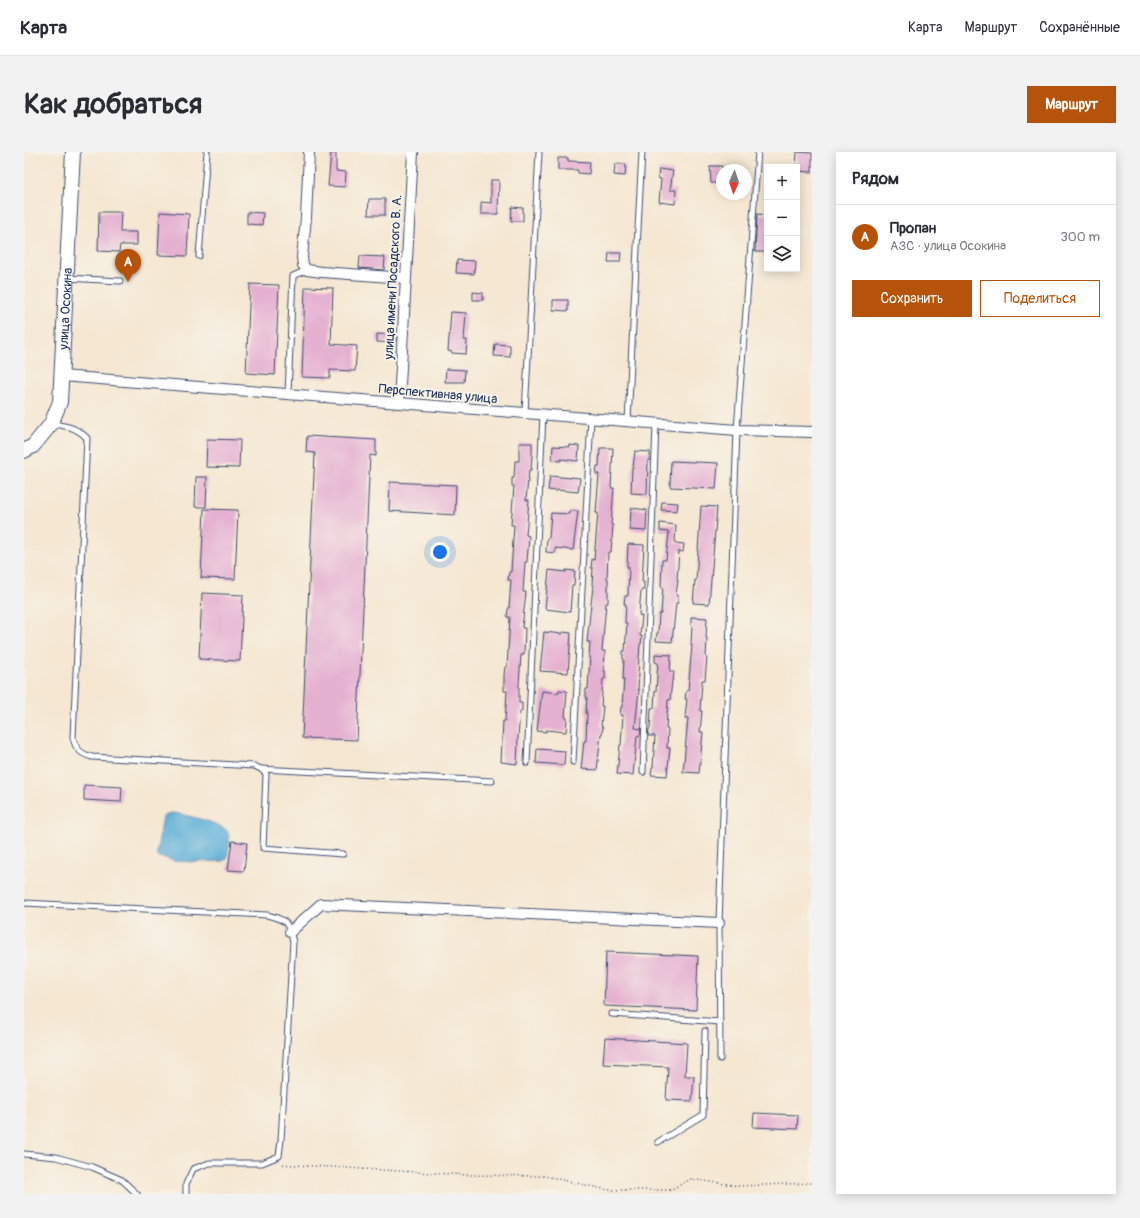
<!DOCTYPE html>
<html lang="ru">
<head>
<meta charset="utf-8">
<style>
  body { margin:0; font-family:Pangolin,sans-serif; background:#f2f2f3; color:#2b2b33 }
  .controls { position:absolute; right:12px; top:12px; display:grid; overflow:hidden; border-radius:0px; box-shadow:0 2px 10px #0003 }
  .controls button { width:36px; height:36px; display:grid; place-items:center; padding:0; border:0; border-bottom:1px solid #e1e1e2; background:#fff; color:#2b2b33; font:20px sans-serif }
  .compass { position:absolute; left:692px; top:12px; width:36px; height:36px; border-radius:50%; background:#fff; box-shadow:0 2px 10px #0003; rotate:183deg }
  .you { position:absolute; left:416px; top:400px; width:14px; height:14px; margin:-10px; border:3px solid #fff; border-radius:50%; background:#1a73e8; box-shadow:0 0 0 6px #1a73e833 }
  .badge { display:grid; place-items:center; width:26px; height:26px; border-radius:50%; background:#b45309; color:#fff; font-size:13px; font-weight:700 }
  .pin { position:absolute; translate:-50% -33px; filter:drop-shadow(0 1px 2px #0008) }
  .pin::after { content:''; position:absolute; top:21px; width:14px; height:12px; background:inherit; clip-path:polygon(0 0,100% 0,50% 100%) }
  .list { margin:0; padding:0; list-style:none }
  h2 { display:flex; justify-content:space-between; align-items:center; height:52px; margin:0; padding:0 16px; font-size:17px }
  h2 small { font-size:13px; font-weight:400; color:#7c7c81 }
  .list li { display:grid; grid-template-columns:26px 1fr auto; gap:12px; align-items:center; box-sizing:border-box; height:64px; padding:0 16px; border-top:1px solid #e1e1e2 }
  .list b { display:block; font-size:15px; white-space:nowrap }
  .list p { margin:0; font-size:13px; white-space:nowrap; color:#7c7c81 }
  .list em { font-size:13px; font-style:normal; color:#7c7c81 }
  .actions { display:flex; gap:8px; padding:12px 16px }
  .actions a { flex:1; padding:9px 0; border:1px solid #b45309; border-radius:0px; text-align:center; font-size:14px; color:#b45309 }
  .actions .main { background:#b45309; color:#fff }
  .icon { flex:none; width:22px; height:22px; fill:none; stroke:currentColor; stroke-width:2; stroke-linecap:round; stroke-linejoin:round }
  .map { position:relative; flex:none; width:788px; height:1042px; overflow:hidden; border-radius:0px }
  header { display:flex; align-items:center; gap:24px; box-sizing:border-box; height:56px; padding:0 20px; background:#fff; border-bottom:1px solid #e1e1e2 }
  header strong { font-size:19px }
  nav { display:flex; gap:22px; margin-inline-start:auto; font-size:14px }
  .intro { display:flex; align-items:center; justify-content:space-between; box-sizing:border-box; height:96px; padding:0 24px }
  h1 { margin:0; font-size:28px }
  .button { padding:10px 18px; border-radius:0px; background:#b45309; color:#fff; font-size:14px; font-weight:700 }
  main { display:flex; gap:24px; padding:0 24px }
  aside { flex:1; background:#fff; border-radius:0px; box-shadow:0 2px 10px #0003 }
  .map>svg:first-child { display:block }
</style>
</head>
<body>
<header>
<strong>Карта</strong>
<nav><a>Карта</a><a>Маршрут</a><a>Сохранённые</a></nav>
</header>
<div class="intro"><h1>Как добраться</h1><a class="button">Маршрут</a></div>
<main>
<div class="map">
<svg width="788" height="1042" viewBox="0 0 788 1042">
  <rect width="100%" height="100%" fill="#f7f3e8"/>
  <filter id="ink" filterUnits="userSpaceOnUse"><feTurbulence type="fractalNoise" baseFrequency=".025" numOctaves="2"/><feDisplacementMap in="SourceGraphic" scale="8" xChannelSelector="R" yChannelSelector="G"/><feConvolveMatrix kernelMatrix="1 2 1 2 8 2 1 2 1" color-interpolation-filters="sRGB"/></filter>
  <filter id="wash" filterUnits="userSpaceOnUse"><feTurbulence type="fractalNoise" baseFrequency=".012" numOctaves="4" result="noise"/><feDisplacementMap in="SourceGraphic" scale="16" xChannelSelector="R" yChannelSelector="G"/><feGaussianBlur stdDeviation="0.9" result="paint"/><feColorMatrix in="noise" values="0 0 0 0 0 0 0 0 0 0 0 0 0 0 0 0 0 1.4 0 .05"/><feComposite in="paint" operator="in"/></filter>
  <g filter="url(#wash)">
    <rect width="100%" height="100%" fill="#f5e7d2"/>
    <path fill="#5cafd8" stroke="#3c6f9b" d="M147,661C156,661 200,672 203,679C207,686 204,699 203,707L198,709L171,710L149,709L142,706L134,705L132,703L139,665Z"/>
    <g id="blocks">
      <g fill="#e5b1d1">
        <path d="M773,0L788,1V20L773,19V15H772Z"/>
        <path d="M307,1H312V19L322,20L321,35L304,34Z"/>
        <path d="M534,6H544V9L566,10L565,22L554,21V18H534Z"/>
        <path d="M591,12H602L601,24L590,23Z"/>
        <path d="M686,14H698V31H687Z"/>
        <path d="M635,17L649,19L646,38H652L651,52L635,50L637,27L634,26Z"/>
        <path d="M467,28H475L474,62H457V50L467,51Z"/>
        <path d="M345,47H361V63H344Z"/>
        <path d="M488,55L499,56V69H487Z"/>
        <path d="M75,60H97L96,80H113V93H96L95,100L74,99Z"/>
        <path d="M136,60L165,62L163,104L134,103Z"/>
        <path d="M223,60L239,61L238,73L223,72Z"/>
        <path d="M733,62L743,63V100H731Z"/>
        <path d="M585,101H597L596,110H584Z"/>
        <path d="M336,104L361,105L360,118L335,116Z"/>
        <path d="M433,108L451,109L450,122L432,121Z"/>
        <path d="M226,132L255,133L251,223L222,221Z"/>
        <path d="M281,135L309,136L307,192L333,194L331,219L306,218V226L278,225Z"/>
        <path d="M449,140L459,141V148H449Z"/>
        <path d="M529,148H544V159L529,158Z"/>
        <path d="M427,160L442,161L440,188H443L442,202L428,201V200L424,199Z"/>
        <path d="M353,182L372,183L371,191L353,190Z"/>
        <path d="M471,192L486,193V205L470,204Z"/>
        <path d="M422,217L441,218L440,230H421Z"/>
        <path d="M283,284L352,288V304L346,303L333,588L278,586L291,301L282,300Z"/>
        <path d="M183,287L216,288L215,316L182,315Z"/>
        <path d="M495,291H508V303L507,318H505L502,348H505L502,383L505,384L503,410H501L499,440H502L498,476H501L500,503H497L495,532V551H498V559H496L494,586L493,612L477,610L479,569H481L483,539H480V523L481,515H483L485,483L486,465H483L484,457H485L487,428H484L485,420H487L490,373H487L490,334H488V326H490L491,309H495Z"/>
        <path d="M546,293L555,294L554,309L537,307V309L528,308L529,294L546,295Z"/>
        <path d="M576,296H589L587,336H590L587,373H589L587,400H584L583,427H584V451H582L578,499H581L580,519H581V527H579L577,554H579L577,574L579,575L578,582H577L573,618L557,617L560,589H562L563,561H562L563,545H562V537H564L566,506H565L566,490H563L569,434L568,433L569,416H567L568,407L570,408L574,361H572L575,322H572L573,314H575Z"/>
        <path d="M611,299L626,300V308H624L623,342L607,341L608,316H609Z"/>
        <path d="M647,309L694,311L692,337L646,335Z"/>
        <path d="M526,324L547,326V325L556,326L554,340L533,338V339L524,338Z"/>
        <path d="M172,325H183L182,355H171Z"/>
        <path d="M366,330L432,333L431,363L365,359Z"/>
        <path d="M638,350L654,351L653,359L637,358Z"/>
        <path d="M677,354L693,355L685,452L669,451L671,428L672,429Z"/>
        <path d="M607,356L623,358L622,379L606,378Z"/>
        <path d="M180,357L214,358L211,427L177,426Z"/>
        <path d="M545,359H554L549,398L531,396V401L522,400L523,386H525L527,361L545,362Z"/>
        <path d="M636,371L652,373L651,391L660,392L659,400L655,399L653,428H654L652,443H654V451H652L648,490L632,489L633,481H634L635,462H637L639,435H637L638,408H642L645,380L636,379Z"/>
        <path d="M604,392L620,393L618,430H620V438H617L615,463L618,464L616,484H618L617,492H616L614,520L615,521L614,538H615L611,576L617,577L616,583L613,584L609,623L593,622L595,603L596,593H597L599,563H596L597,555H598L600,527H599L600,507H599V499H601L603,471H601L602,452H600L601,444H604L605,415H603Z"/>
        <path d="M525,418L542,420V418L551,419L550,433H548L546,460L521,457Z"/>
        <path d="M178,441L219,443L216,509L175,507Z"/>
        <path d="M667,465L683,466L682,486H683L682,505H683L681,528H678L676,559H678L676,580H679L675,621L659,620L664,566H661L663,547H661L662,539H664L668,493H667L668,473H667Z"/>
        <path d="M520,480L538,482V480L547,481L544,521L516,519Z"/>
        <path d="M631,502L647,503L646,520H650L649,528H648L646,548H644L642,577H644L643,596H646L643,624L627,623L628,615H629L631,584H624L625,577H626L627,556H630L631,539H632L634,511L631,510Z"/>
        <path d="M535,538L543,539L541,565L543,566L542,580L522,578V580L513,579L518,539L534,541Z"/>
        <path d="M513,597L541,599L540,613L512,611Z"/>
        <path d="M60,633L98,635L97,650L60,648Z"/>
        <path d="M208,689L223,691L220,719L204,718Z"/>
        <path d="M582,800L674,804L672,858L580,854Z"/>
        <path d="M581,886L663,891L661,924H670L668,949L642,948L644,915L579,912Z"/>
        <path d="M730,961L774,963L773,977L729,975Z"/>
      </g>
    </g>
  </g>
  <g filter="url(#ink)">
    <use href="#blocks" fill-opacity="0" stroke="#3c4b6f" stroke-width="1"/>
    <g fill="none" stroke-linecap="round" stroke-linejoin="round">
      <defs>
        <g id="lane">
          <path d="M175,104L183,0"/>
          <path d="M43,126L96,129"/>
          <path d="M264,242L269,124L283,118"/>
          <path d="M501,261L515,0"/>
          <path d="M604,269L618,0"/>
          <path d="M28,272C43,274 52,275 63,286L49,585C51,597 57,602 68,605L230,614L237,617L242,622L239,696L319,702"/>
          <path d="M549,610L567,266"/>
          <path d="M503,611L519,262"/>
          <path d="M237,617L468,629"/>
          <path d="M619,620L632,272"/>
          <path d="M0,751L243,763C263,768 264,770 269,790L257,988L255,1004L238,1011H185L169,1017L162,1032V1042"/>
          <path d="M588,862L696,870"/>
          <path d="M696,907L695,771L713,278L734,0"/>
          <path d="M634,990L679,963L681,879"/>
          <path d="M0,1002L32,1005L68,1015L98,1028L113,1042"/>
        </g>
        <g id="street">
          <path d="M285,0L282,66L278,105L279,113L283,118L298,120L381,126"/>
          <path d="M38,224L713,278L788,280"/>
          <path d="M375,251L389,0"/>
          <path d="M266,780L297,752L695,771"/>
        </g>
        <g id="secondary">
          <path id="s1" d="M0,299L9,294L27,272L36,250L49,0"/>
        </g>
      </defs>
      <use href="#lane" stroke="#3c4b6f" stroke-width="7"/>
      <use href="#street" stroke="#3c4b6f" stroke-width="12"/>
      <use href="#secondary" stroke="#3c4b6f" stroke-width="16"/>
      <path stroke="#3c4b6f" stroke-width="1.5" stroke-dasharray="1 3" stroke-linecap="butt" d="M255,1012L443,1023L521,1024L584,1038H646L667,1027L715,1034L788,1031"/>
      <use href="#lane" stroke="#fff" stroke-width="5"/>
      <use href="#street" stroke="#fff" stroke-width="10"/>
      <use href="#secondary" stroke="#fff" stroke-width="14"/>
    </g>
  </g>
  <g text-anchor="middle" stroke-width="4" stroke-linejoin="round" paint-order="stroke">
    <g font-size="13" fill="#1b2f5e" stroke="#f7f3e8">
      <text transform="translate(368 125) rotate(-87)" y="5">улица имени Посадского В. А.</text>
      <text dy="5" stroke="none"><textPath href="#s1" startOffset="156">улица Осокина</textPath></text>
      <text transform="translate(414 241) rotate(5)" y="5">Перспективная улица</text>
    </g>
  </g>
</svg>
<div class="controls">
<button>+</button>
<button>−</button>
<button><svg class="icon" aria-label="layers" viewBox="0 0 24 24"><path d="M12 4l9 5-9 5-9-5zM3 14l9 5 9-5"/></svg></button>
</div>
<svg class="compass" viewBox="-18 -18 36 36"><path d="M0-13l5 13h-10z" fill="#e53935"/><path d="M0 13l5-13h-10z" fill="#7c7c81"/></svg>
<div class="you"></div>
<div class="pin badge" style="left:104px;top:130px">A</div>
</div>
<aside>
<h2>Рядом<small></small></h2>
<ul class="list">
<li><span class="badge">A</span><div><b>Пропан</b><p>АЗС · улица Осокина</p></div><em>300 m</em></li>
</ul>
<div class="actions"><a class="main">Сохранить</a><a>Поделиться</a></div>
</aside>
</main>
</body>
</html>
